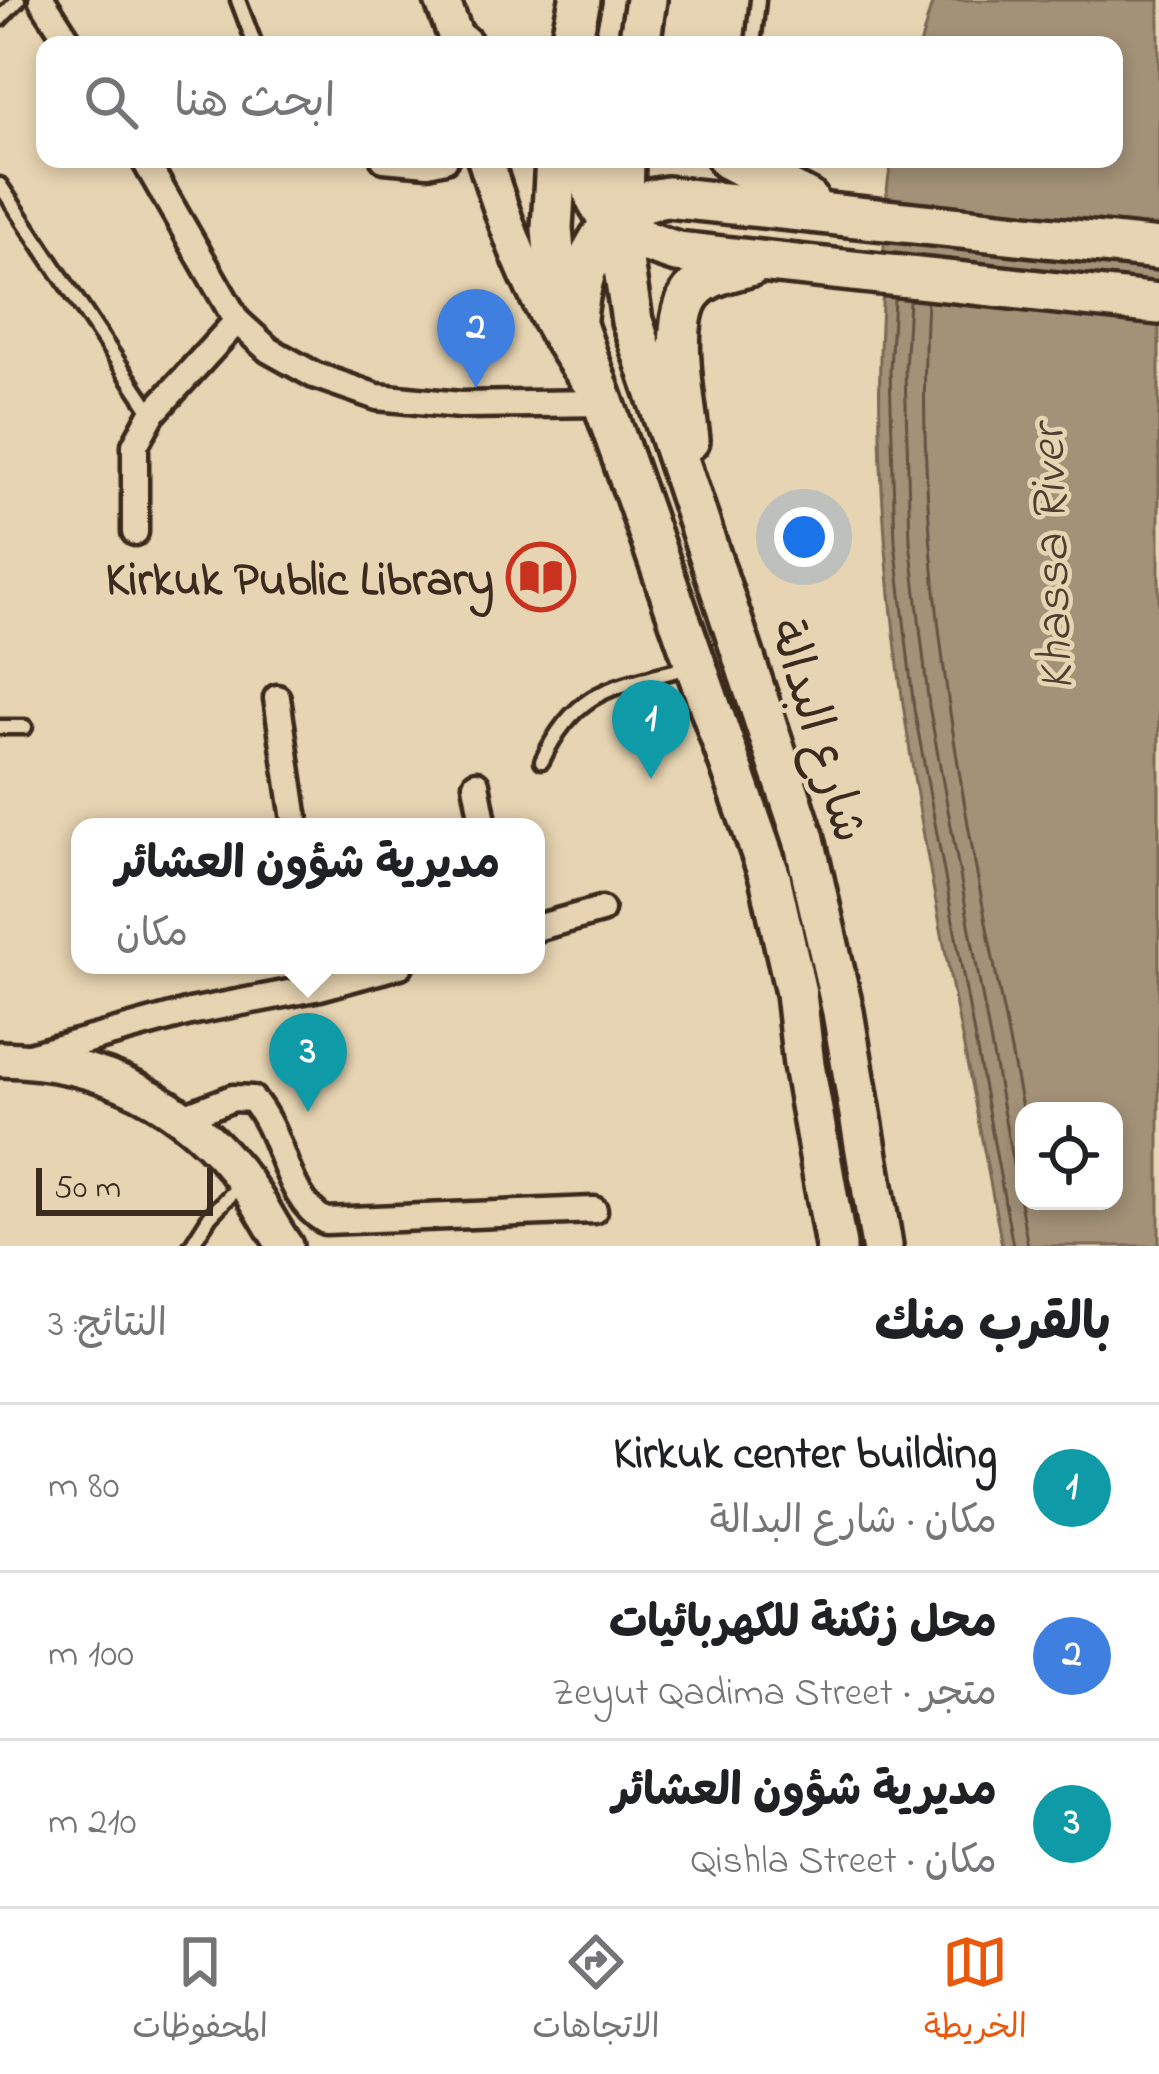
<!DOCTYPE html>
<html lang="ar">
<head>
<meta charset="utf-8">
<style>
  body { margin:0; font-family:"Indie Flower","Playpen Sans Arabic",sans-serif; background:#f6f6f6; color:#202124; direction:rtl }
  .controls { position:absolute; right:36px; bottom:36px; display:grid; overflow:hidden; border-radius:24px; box-shadow:0 6px 18px #0003 }
  .controls button { width:108px; height:108px; display:grid; place-items:center; padding:0; border:0; border-bottom:3px solid #e0e0e0; background:#fff; color:#202124; font:60px sans-serif }
  .scale { position:absolute; left:36px; bottom:30px; width:177px; box-sizing:border-box; padding-left:12px; border:6px solid #3b2a1e; border-top:0; font-size:33px; line-height:42px; white-space:nowrap; color:#3b2a1e; -webkit-text-stroke:9px #e7d4b2; paint-order:stroke }
  .you { position:absolute; left:804px; top:537px; width:42px; height:42px; margin:-30px; border:9px solid #fff; border-radius:50%; background:#1a73e8; box-shadow:0 0 0 18px #1a73e833 }
  .badge { display:grid; place-items:center; width:78px; height:78px; border-radius:50%; background:#ea580c; color:#fff; font-size:39px; font-weight:700 }
  .pin { position:absolute; translate:-50% -99px; filter:drop-shadow(0 3px 6px #0008) }
  .pin::after { content:''; position:absolute; top:63px; width:42px; height:36px; background:inherit; clip-path:polygon(0 0,100% 0,50% 100%) }
  .popup { position:absolute; left:71px; top:818px; width:474px; height:156px; box-sizing:border-box; display:grid; place-content:center; border-radius:24px; background:#fff; filter:drop-shadow(0 3px 9px #0005); font-size:39px; white-space:nowrap; color:#757577 }
  .popup b { font-size:45px; color:#202124 }
  .popup::after { content:''; position:absolute; left:50%; top:100%; margin-left:-24px; border:24px solid transparent; border-top-color:#fff }
  .list { margin:0; padding:0; list-style:none }
  h2 { display:flex; justify-content:space-between; align-items:center; height:156px; margin:0; padding:0 48px; font-size:51px }
  h2 small { font-size:39px; font-weight:400; color:#757577 }
  .list li { display:grid; grid-template-columns:78px 1fr auto; gap:36px; align-items:center; box-sizing:border-box; height:168px; padding:0 48px; border-top:3px solid #e0e0e0 }
  .list b { display:block; font-size:45px; white-space:nowrap }
  .list p { margin:0; font-size:39px; white-space:nowrap; color:#757577 }
  .list em { font-size:39px; font-style:normal; color:#757577 }
  .icon { flex:none; width:66px; height:66px; fill:none; stroke:currentColor; stroke-width:2; stroke-linecap:round; stroke-linejoin:round }
  .map { position:relative; flex:none; width:1159px; height:1246px; overflow:hidden; direction:ltr }
  .search { position:absolute; background:#fff; box-shadow:0 6px 18px #0003; left:36px; right:36px; top:36px; height:132px; display:flex; align-items:center; gap:30px; box-sizing:border-box; padding:0 42px; border-radius:24px; color:#757577; font-size:45px }
  .sheet { height:660px; background:#fff }
  nav { display:flex; justify-content:space-around; align-items:center; box-sizing:border-box; height:168px; border-top:3px solid #e0e0e0; background:#fff; font-size:33px; color:#757577 }
  nav a { display:grid; justify-items:center; gap:6px }
  nav .on { color:#ea580c }
  .map>svg:first-child { display:block }
</style>
</head>
<body>
<div class="map">
<svg width="1159" height="1246" viewBox="0 0 1159 1246">
  <rect width="100%" height="100%" fill="#e7d4b2"/>
  <filter id="ink" filterUnits="userSpaceOnUse"><feTurbulence type="fractalNoise" baseFrequency=".00833" numOctaves="2"/><feDisplacementMap in="SourceGraphic" scale="24" xChannelSelector="R" yChannelSelector="G"/><feConvolveMatrix kernelMatrix="1 2 1 2 8 2 1 2 1" color-interpolation-filters="sRGB"/></filter>
  <g filter="url(#ink)">
    <path fill="#a39178" stroke="#796854" stroke-width="3" fill-rule="evenodd" d="M933,0H1159V1246H1002C946,935 864,623 882,305C885,258 882,205 892,159H1114V45H920ZM1024,1111H1114V1201H1024Z"/>
    <g fill="none" stroke-linecap="round" stroke-linejoin="round">
      <g stroke="#655342" stroke-width="3">
        <path d="M894,298L890,371L895,542L914,709L1013,1246"/>
        <path d="M909,300L905,371L910,541L929,706L1028,1246"/>
        <path d="M927,302C911,578 972,848 1024,1118"/>
      </g>
      <defs>
        <g id="service">
          <path d="M238,0L255,45"/>
          <path d="M0,19L18,0"/>
          <path d="M753,45L758,0"/>
          <path d="M0,185L152,413"/>
          <path d="M0,727H25"/>
          <path d="M542,761C577,686 616,687 689,667"/>
          <path d="M191,1246L210,1216L243,1182"/>
        </g>
        <g id="minor">
          <path d="M42,0L71,45"/>
          <path d="M144,159L237,321L269,350L314,375L377,397L460,405L604,403"/>
          <path d="M384,159L428,163L445,159"/>
          <path d="M135,532V445L152,414L237,321"/>
          <path d="M277,698L296,827"/>
          <path d="M476,784L484,827"/>
          <path d="M536,928L601,910"/>
          <path d="M29,1056L190,1012L320,987L400,965"/>
          <path d="M183,1117L233,1098L252,1099C284,1134 284,1197 325,1221L594,1210"/>
        </g>
        <g id="tertiary">
          <path d="M442,0L459,45"/>
          <path d="M485,159C509,238 538,312 587,379"/>
          <path d="M0,1059C101,1061 186,1101 246,1183C260,1203 271,1226 285,1246"/>
        </g>
        <g id="primary">
          <path d="M458,42L462,45"/>
          <path d="M570,45L580,0"/>
          <path d="M639,45L646,0"/>
          <path d="M556,159L552,228L555,265L770,877L796,993L804,1065L836,1246"/>
          <path d="M586,159C593,220 622,235 677,252L1159,304"/>
          <path d="M624,159L622,255L632,321L804,839L843,1012L882,1246"/>
          <path d="M728,159L808,200"/>
          <path d="M576,318C582,261 603,205 667,197L1159,249"/>
          <path d="M689,440C685,403 668,321 692,292C707,274 732,271 752,265"/>
        </g>
      </defs>
      <use href="#service" stroke="#3b2a1e" stroke-width="21"/>
      <use href="#minor" stroke="#3b2a1e" stroke-width="33"/>
      <use href="#tertiary" stroke="#3b2a1e" stroke-width="42"/>
      <use href="#primary" stroke="#3b2a1e" stroke-width="48"/>
      <use href="#service" stroke="#e7d4b2" stroke-width="12"/>
      <use href="#minor" stroke="#e7d4b2" stroke-width="24"/>
      <use href="#tertiary" stroke="#e7d4b2" stroke-width="33"/>
      <use href="#primary" stroke="#e7d4b2" stroke-width="39"/>
    </g>
  </g>
  <defs>
    <symbol id="library-ring" viewBox="-11 -11 22 22"><circle r="9.5" fill="#e7d4b2" stroke="#c8321e" stroke-width="1.5"/><path d="M-6-4Q-3-5.5-.7-3.5V5Q-3 3-6 4ZM6-4Q3-5.5 .7-3.5V5Q3 3 6 4Z" fill="#c8321e"/></symbol>
  </defs>
  <g fill-rule="evenodd">
    <use href="#library-ring" x="503" y="539" width="76" height="76"/>
  </g>
  <g text-anchor="middle" stroke-width="9" stroke-linejoin="round" paint-order="stroke">
    <g font-size="48" font-weight="bold" fill="#3b2a1e" stroke="#e7d4b2" text-anchor="end">
      <text x="494" y="594">Kirkuk Public Library</text>
    </g>
    <g font-size="48" fill="#3b2a1e" stroke="#e7d4b2">
      <text transform="translate(820 730) rotate(73)" y="17">شارع البدالة</text>
    </g>
    <g font-size="51" font-style="italic" fill="#503f30" stroke="#e7d4b2">
      <text transform="translate(1049 558) rotate(-92)" y="18">Khassa River</text>
    </g>
  </g>
</svg>
<div class="controls">
<button><svg class="icon" aria-label="locate" viewBox="0 0 24 24"><circle cx="12" cy="12" r="6"/><path d="M12 2v4M12 18v4M2 12h4M18 12h4"/></svg></button>
</div>
<div class="scale">50 m</div>
<div class="you"></div>
<div class="pin badge" style="left:651px;top:779px;background:#0f9aa8">1</div>
<div class="pin badge" style="left:476px;top:388px;background:#3f7fe0">2</div>
<div class="pin badge" style="left:308px;top:1112px;background:#0f9aa8">3</div>
<div class="popup"><b>مديرية شؤون العشائر</b>مكان</div>
<div class="search"><svg class="icon" aria-label="search" viewBox="0 0 24 24"><circle cx="10" cy="10" r="6"/><path d="M15 15l6 6"/></svg>ابحث هنا</div>
</div>
<section class="sheet">
<h2>بالقرب منك<small>النتائج: 3</small></h2>
<ul class="list">
<li><span class="badge" style="background:#0f9aa8">1</span><div><b>Kirkuk center building</b><p>مكان · شارع البدالة</p></div><em>80 m</em></li>
<li><span class="badge" style="background:#3f7fe0">2</span><div><b>محل زنكنة للكهربائيات</b><p>متجر · Zeyut Qadima Street</p></div><em>100 m</em></li>
<li><span class="badge" style="background:#0f9aa8">3</span><div><b>مديرية شؤون العشائر</b><p>مكان · Qishla Street</p></div><em>210 m</em></li>
</ul>
</section>
<nav>
<a class="on"><svg class="icon" aria-label="map" viewBox="0 0 24 24"><path d="M3 6l6-2 6 2 6-2v14l-6 2-6-2-6 2zM9 4v14M15 6v14"/></svg>الخريطة</a>
<a><svg class="icon" aria-label="directions" viewBox="0 0 24 24"><path d="M12 3l9 9-9 9-9-9zM9 14v-3h6M13 9l2 2-2 2"/></svg>الاتجاهات</a>
<a><svg class="icon" aria-label="saved" viewBox="0 0 24 24"><path d="M7 4h10v16l-5-4-5 4z"/></svg>المحفوظات</a>
</nav>
</body>
</html>
